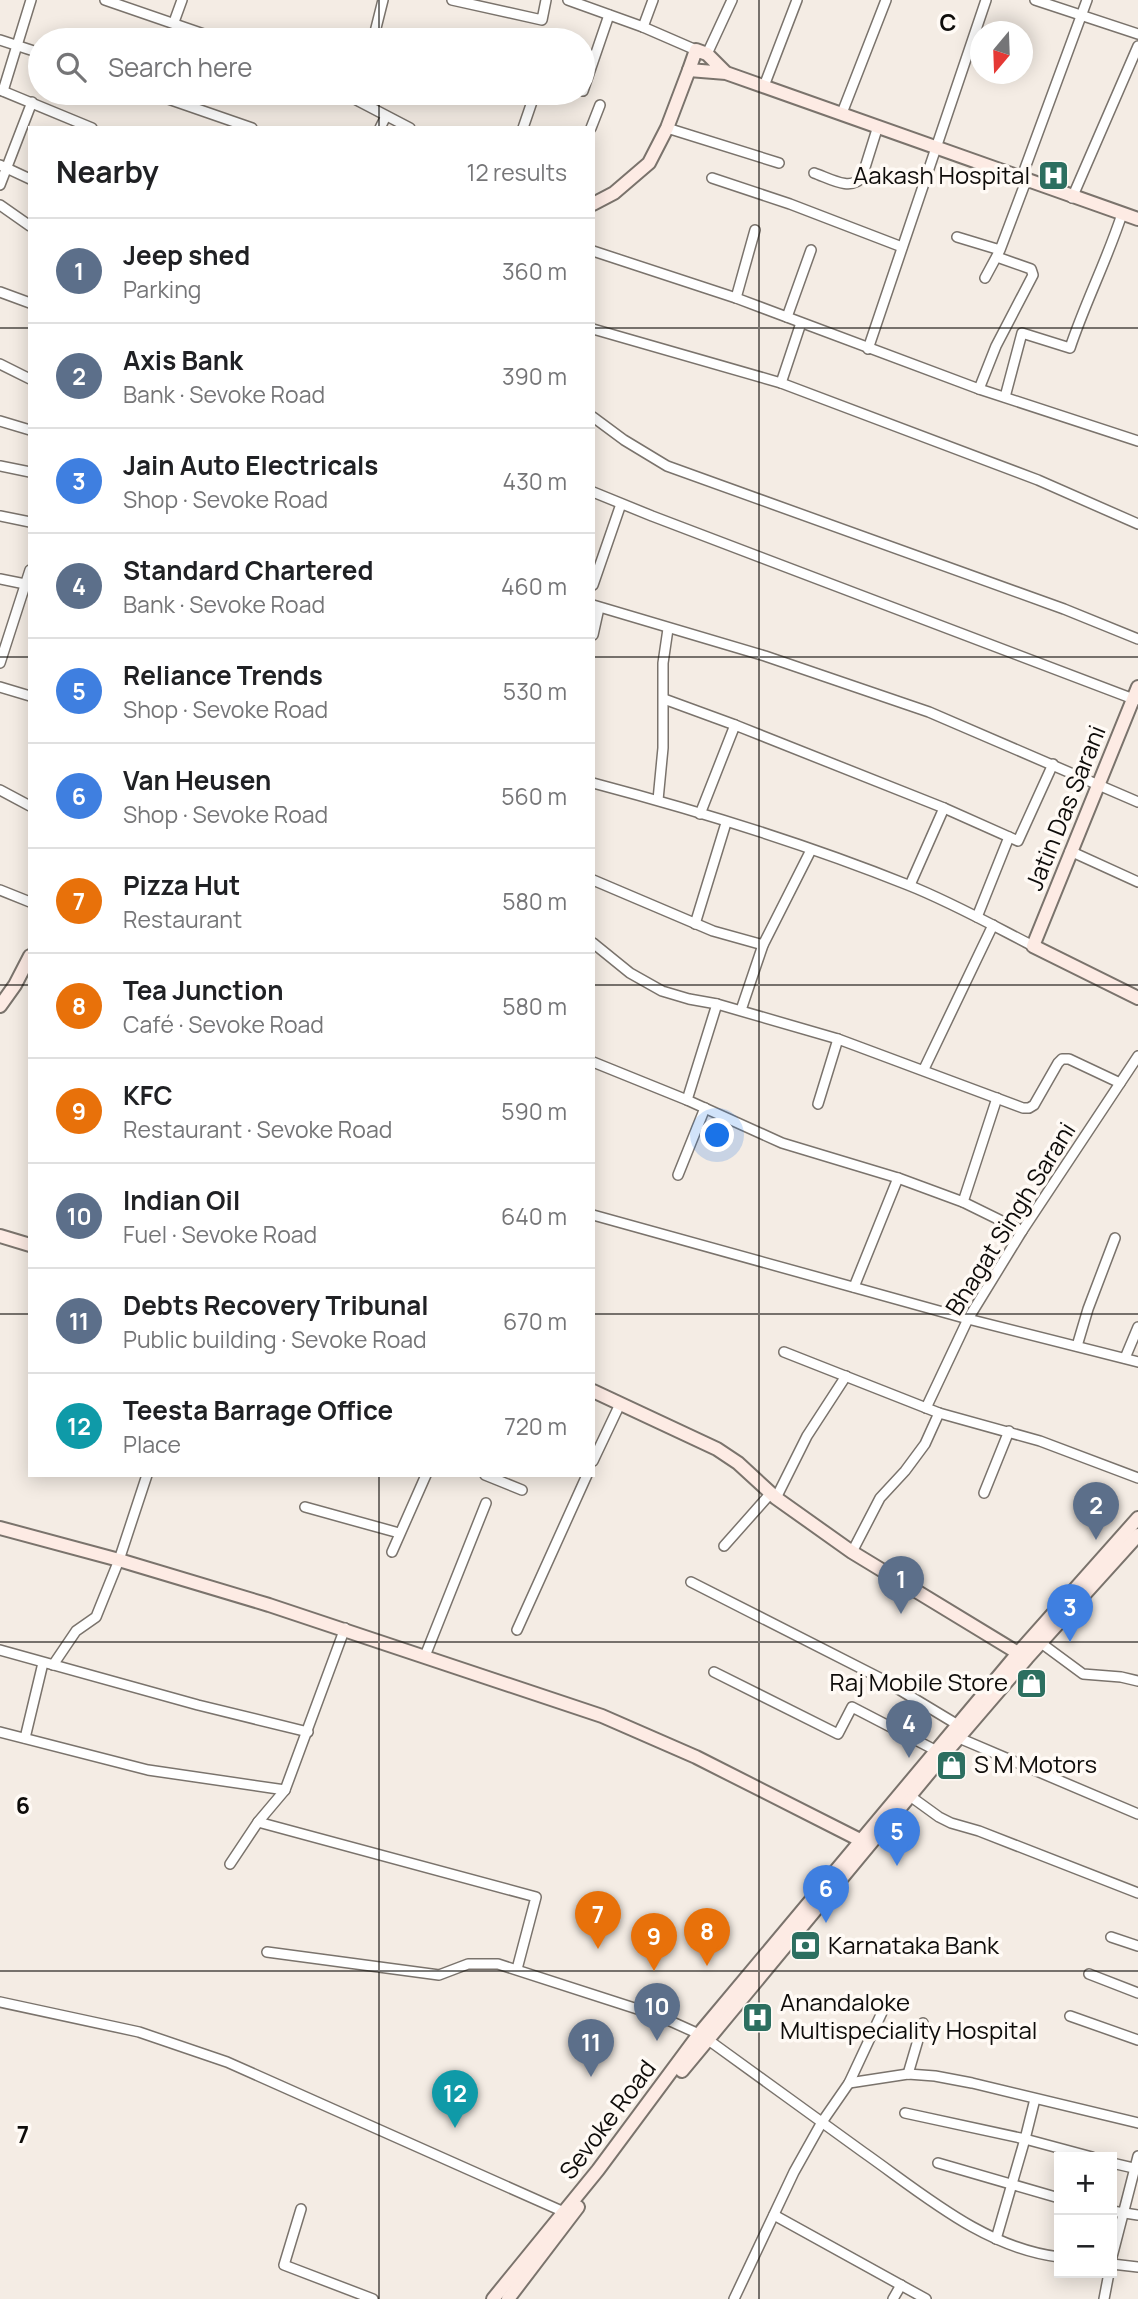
<!DOCTYPE html>
<html lang="en">
<head>
<meta charset="utf-8">
<style>
  body { margin:0; font-family:Manrope,sans-serif; background:#f2f2f2; color:#202124 }
  .controls { position:absolute; right:21px; bottom:21px; display:grid; overflow:hidden; border-radius:0px; box-shadow:0 4px 18px #0003 }
  .controls button { width:63px; height:63px; display:grid; place-items:center; padding:0; border:0; border-bottom:2px solid #e0e0e0; background:#fff; color:#202124; font:35px sans-serif }
  .compass { position:absolute; left:970px; top:21px; width:63px; height:63px; border-radius:50%; background:#fff; box-shadow:0 4px 18px #0003; rotate:199deg }
  .you { position:absolute; left:718px; top:1136px; width:24px; height:24px; margin:-18px; border:5px solid #fff; border-radius:50%; background:#1a73e8; box-shadow:0 0 0 10px #1a73e833 }
  .badge { display:grid; place-items:center; width:46px; height:46px; border-radius:50%; background:#7c3aed; color:#fff; font-size:23px; font-weight:700 }
  .pin { position:absolute; translate:-50% -58px; filter:drop-shadow(0 2px 4px #0008) }
  .pin::after { content:''; position:absolute; top:37px; width:24px; height:21px; background:inherit; clip-path:polygon(0 0,100% 0,50% 100%) }
  .list { margin:0; padding:0; list-style:none }
  h2 { display:flex; justify-content:space-between; align-items:center; height:91px; margin:0; padding:0 28px; font-size:30px }
  h2 small { font-size:23px; font-weight:400; color:#757577 }
  .list li { display:grid; grid-template-columns:46px 1fr auto; gap:21px; align-items:center; box-sizing:border-box; height:105px; padding:0 28px; border-top:2px solid #e0e0e0 }
  .list b { display:block; font-size:26px; white-space:nowrap }
  .list p { margin:0; font-size:23px; white-space:nowrap; color:#757577 }
  .list em { font-size:23px; font-style:normal; color:#757577 }
  .icon { flex:none; width:38px; height:38px; fill:none; stroke:currentColor; stroke-width:2; stroke-linecap:round; stroke-linejoin:round }
  .map { position:relative; flex:none; width:1138px; height:2299px; overflow:hidden }
  .search { position:absolute; background:#fff; box-shadow:0 4px 18px #0003; left:28px; top:28px; width:567px; height:77px; display:flex; align-items:center; gap:18px; box-sizing:border-box; padding:0 24px; border-radius:38px; color:#757577; font-size:26px }
  .panel { position:absolute; background:#fff; box-shadow:0 4px 18px #0003; left:28px; top:126px; width:567px; height:1351px; border-radius:0px }
  .map>svg:first-child { display:block }
</style>
</head>
<body>
<div class="map">
<svg width="1138" height="2299" viewBox="0 0 1138 2299">
  <rect width="100%" height="100%" fill="#f4ece4"/>
  <g fill="none" stroke-linecap="round" stroke-linejoin="round">
    <defs>
      <g id="street">
        <path d="M105,0L221,40"/>
        <path d="M452,0L542,20L546,0"/>
        <path d="M568,0L643,27L696,50"/>
        <path d="M1035,0L1138,34"/>
        <path d="M174,22L182,0"/>
        <path d="M643,27L653,0"/>
        <path d="M0,40L40,53"/>
        <path d="M373,40L383,0"/>
        <path d="M707,54L732,0"/>
        <path d="M764,86L797,0"/>
        <path d="M0,90L92,128"/>
        <path d="M3,91L31,0"/>
        <path d="M583,91L609,15"/>
        <path d="M151,93L252,128"/>
        <path d="M343,93L410,128"/>
        <path d="M842,113L886,0"/>
        <path d="M380,128L386,116"/>
        <path d="M523,128L535,93"/>
        <path d="M591,128L600,105"/>
        <path d="M667,128L779,163"/>
        <path d="M0,165L30,179"/>
        <path d="M814,173C829,178 851,192 862,177L878,126"/>
        <path d="M712,178L790,204L902,247"/>
        <path d="M1021,179L1087,0"/>
        <path d="M0,185L32,102"/>
        <path d="M1072,198L1138,46"/>
        <path d="M0,205L30,226"/>
        <path d="M957,237L1000,250L1026,181"/>
        <path d="M593,251L736,298L979,389L1138,441"/>
        <path d="M985,278L999,252"/>
        <path d="M0,292L30,303"/>
        <path d="M736,298L755,230"/>
        <path d="M787,317L811,250"/>
        <path d="M593,329L781,383L1038,480L1138,524"/>
        <path d="M868,349L986,0"/>
        <path d="M0,364L30,379"/>
        <path d="M781,383L801,323"/>
        <path d="M979,389L996,346L1033,275L1031,269L997,257"/>
        <path d="M1005,397L1022,333L1070,348C1085,303 1107,260 1122,214"/>
        <path d="M593,417L624,440L667,466L1064,609L1138,639"/>
        <path d="M0,421L30,430"/>
        <path d="M0,466L30,472"/>
        <path d="M593,492L652,516L1136,700"/>
        <path d="M0,516L30,522"/>
        <path d="M0,579L25,584"/>
        <path d="M593,585L621,504"/>
        <path d="M593,605L765,656L929,712L1138,802"/>
        <path d="M593,635L599,608"/>
        <path d="M0,663L30,570"/>
        <path d="M0,687L30,696"/>
        <path d="M664,699L735,725"/>
        <path d="M593,783C699,811 806,844 908,885C951,902 992,925 1033,946"/>
        <path d="M0,790L30,806"/>
        <path d="M658,800L663,748V663L668,629"/>
        <path d="M700,814L735,725L944,808L1018,841L1053,764"/>
        <path d="M1070,851L1138,882"/>
        <path d="M593,880L713,931L763,945"/>
        <path d="M910,885L944,808"/>
        <path d="M0,890L30,902"/>
        <path d="M977,917L1009,837"/>
        <path d="M695,924L726,823"/>
        <path d="M593,943L630,973L662,991L689,999L717,1004L838,1039L1023,1108H1029L1034,1105L1058,1063L1062,1059H1069L1120,1083"/>
        <path d="M741,1010L763,945L811,850"/>
        <path d="M593,1062L687,1100L782,1143L898,1178L963,1202L1022,1231"/>
        <path d="M924,1069L993,925"/>
        <path d="M687,1100L717,1004"/>
        <path d="M818,1104L838,1039"/>
        <path d="M678,1175L705,1108"/>
        <path d="M963,1202L997,1098"/>
        <path d="M593,1215L968,1319L1138,1362"/>
        <path d="M854,1287L898,1178"/>
        <path d="M1077,1346L1088,1309L1115,1238"/>
        <path d="M784,1352L939,1413L1040,1441L1138,1478"/>
        <path d="M1125,1358L1138,1327"/>
        <path d="M926,1408L968,1319L1022,1231L1138,1056"/>
        <path d="M593,1461L620,1404"/>
        <path d="M485,1475L522,1490"/>
        <path d="M984,1493L1009,1431"/>
        <path d="M776,1498L807,1436L846,1376"/>
        <path d="M305,1507L399,1533"/>
        <path d="M724,1546L771,1493"/>
        <path d="M392,1552L426,1475"/>
        <path d="M852,1552L880,1498L905,1471L925,1444L939,1413"/>
        <path d="M691,1582L880,1678L958,1725"/>
        <path d="M517,1630L587,1475"/>
        <path d="M1041,1643L1083,1674L1121,1677L1138,1681"/>
        <path d="M0,1650L198,1705L308,1732"/>
        <path d="M425,1656L486,1503"/>
        <path d="M53,1665L76,1631L96,1617L119,1560L147,1475"/>
        <path d="M714,1672L838,1734L852,1707L935,1750"/>
        <path d="M0,1732L148,1770L285,1790L345,1628"/>
        <path d="M25,1738L43,1663"/>
        <path d="M959,1738L1138,1814"/>
        <path d="M910,1796L939,1817L951,1823L979,1831L1138,1893"/>
        <path d="M258,1822L536,1897L517,1969"/>
        <path d="M230,1864L258,1822L285,1790"/>
        <path d="M1111,1937L1138,1946"/>
        <path d="M267,1952L439,1975L468,1964H498L659,2016L699,2034"/>
        <path d="M1089,1974L1138,1993"/>
        <path d="M0,2002L139,2032L227,2062L564,2212"/>
        <path d="M1070,2016L1138,2040"/>
        <path d="M707,2039C759,2077 811,2114 863,2152C923,2194 984,2248 1059,2257"/>
        <path d="M908,2074L923,2023"/>
        <path d="M849,2083L908,2074L935,2076L972,2083L1138,2123"/>
        <path d="M905,2113L1025,2139L1092,2157"/>
        <path d="M938,2163L1059,2198"/>
        <path d="M1112,2163L1138,2169"/>
        <path d="M301,2209L284,2265L373,2299"/>
        <path d="M1112,2211L1138,2215"/>
        <path d="M774,2215L926,2299"/>
        <path d="M996,2239L1025,2139L1035,2099"/>
        <path d="M1112,2257L1138,2156"/>
        <path d="M1112,2264L1138,2267"/>
        <path d="M734,2299L794,2172L822,2122L849,2083L885,2006"/>
        <path d="M893,2299L901,2285"/>
        <path d="M1104,2299L1109,2273"/>
      </g>
      <g id="secondary">
        <path d="M726,73L707,54L696,50L689,70L726,73L1138,219"/>
        <path d="M593,204L614,193L649,163L667,128L689,70"/>
        <path d="M1138,687L1033,946L1138,998"/>
        <path d="M0,1006L15,985L30,956"/>
        <path d="M0,1236L30,1245"/>
        <path d="M593,1391L717,1449L738,1463L776,1498L852,1552L1023,1656"/>
        <path d="M0,1528L119,1560L269,1605L602,1716L696,1757L866,1843"/>
        <path d="M682,2071L943,1756L1027,1658L1138,1535"/>
        <path d="M493,2299L598,2170L699,2034L1018,1653L1138,1518"/>
        <path d="M508,2299L578,2207"/>
      </g>
    </defs>
    <use href="#street" stroke="#7a736c" stroke-width="12"/>
    <use href="#secondary" stroke="#7a736c" stroke-width="16"/>
    <use href="#street" stroke="#fff" stroke-width="9"/>
    <use href="#secondary" stroke="#fdebe4" stroke-width="12"/>
  </g>
  <path fill="none" stroke="#0e0c0a" stroke-width="2" stroke-opacity="0.55" d="M379,0V40M759,0V2299M379,93V128M0,328H30M593,328H1138M0,657H30M593,657H1138M0,985H30M593,985H1138M0,1314H30M593,1314H1138M379,1475V2299M0,1642H1138M0,1971H1138"/>
  <defs>
    <symbol id="hospital-square" viewBox="-11 -11 22 22"><rect x="-9" y="-9" width="18" height="18" rx="4" fill="#2c6f60" stroke="#fffaf5"/><path d="M-5-5h3v3.5h4V-5h3V5h-3V1.5h-4V5h-3Z" fill="#fff"/></symbol>
    <symbol id="shop-square" viewBox="-11 -11 22 22"><rect x="-9" y="-9" width="18" height="18" rx="4" fill="#2c6f60" stroke="#fffaf5"/><path d="M-5-2.5h2.3a2.7 3.5 0 0 1 5.4 0H5L5.5 6h-11ZM-1.5-2.5h3a1.5 2.3 0 0 0-3 0Z" fill="#fff"/></symbol>
    <symbol id="bank-square" viewBox="-11 -11 22 22"><rect x="-9" y="-9" width="18" height="18" rx="4" fill="#2c6f60" stroke="#fffaf5"/><path d="M-6-4H6V4H-6ZM0-2.3a2.3 2.3 0 1 0 0 4.6a2.3 2.3 0 1 0 0-4.6Z" fill="#fff"/></symbol>
  </defs>
  <g fill-rule="evenodd">
    <use href="#hospital-square" x="1036" y="158" width="35" height="35"/>
    <use href="#shop-square" x="1014" y="1666" width="35" height="35"/>
    <use href="#shop-square" x="934" y="1748" width="35" height="35"/>
    <use href="#bank-square" x="788" y="1928" width="35" height="35"/>
    <use href="#hospital-square" x="740" y="2000" width="35" height="35"/>
  </g>
  <g text-anchor="middle" stroke-width="7" stroke-linejoin="round" paint-order="stroke">
    <g font-size="24" fill="#0e0c0a" stroke="#fffaf5" text-anchor="start">
      <text x="1030" y="184" text-anchor="end">Aakash Hospital</text>
      <text x="1008" y="1691" text-anchor="end">Raj Mobile Store</text>
      <text x="974" y="1773">S M Motors</text>
      <text x="828" y="1954">Karnataka Bank</text>
      <text x="780" y="2011">Anandaloke<tspan x="780" dy="28">Multispeciality Hospital</tspan></text>
    </g>
    <g font-size="24" fill="#0e0c0a" stroke="#fffaf5">
      <text transform="translate(1066 808) rotate(-68)" y="8">Jatin Das Sarani</text>
      <text transform="translate(1011 1219) rotate(-58)" y="8">Bhagat Singh Sarani</text>
      <text transform="translate(608 2120) rotate(-53)" y="8">Sevoke Road</text>
    </g>
  </g>
  <g font-size="23" text-anchor="middle" font-weight="bold" fill="#0e0c0a" stroke="#fffaf5" stroke-width="7" stroke-linejoin="round" paint-order="stroke">
    <text x="948" y="31">C</text>
    <text x="23" y="1814">6</text>
    <text x="23" y="2143">7</text>
  </g>
</svg>
<div class="controls">
<button>+</button>
<button>−</button>
</div>
<svg class="compass" viewBox="-18 -18 36 36"><path d="M0-13l5 13h-10z" fill="#e53935"/><path d="M0 13l5-13h-10z" fill="#757577"/></svg>
<div class="you"></div>
<div class="pin badge" style="left:901px;top:1614px;background:#5c6f8a">1</div>
<div class="pin badge" style="left:1096px;top:1540px;background:#5c6f8a">2</div>
<div class="pin badge" style="left:1070px;top:1642px;background:#3f7fe0">3</div>
<div class="pin badge" style="left:909px;top:1758px;background:#5c6f8a">4</div>
<div class="pin badge" style="left:897px;top:1866px;background:#3f7fe0">5</div>
<div class="pin badge" style="left:826px;top:1923px;background:#3f7fe0">6</div>
<div class="pin badge" style="left:598px;top:1949px;background:#e8710a">7</div>
<div class="pin badge" style="left:707px;top:1966px;background:#e8710a">8</div>
<div class="pin badge" style="left:654px;top:1971px;background:#e8710a">9</div>
<div class="pin badge" style="left:657px;top:2041px;background:#5c6f8a">10</div>
<div class="pin badge" style="left:591px;top:2077px;background:#5c6f8a">11</div>
<div class="pin badge" style="left:455px;top:2128px;background:#0f9aa8">12</div>
<div class="search"><svg class="icon" aria-label="search" viewBox="0 0 24 24"><circle cx="10" cy="10" r="6"/><path d="M15 15l6 6"/></svg>Search here</div>
<section class="panel">
<h2>Nearby<small>12 results</small></h2>
<ul class="list">
<li><span class="badge" style="background:#5c6f8a">1</span><div><b>Jeep shed</b><p>Parking</p></div><em>360 m</em></li>
<li><span class="badge" style="background:#5c6f8a">2</span><div><b>Axis Bank</b><p>Bank · Sevoke Road</p></div><em>390 m</em></li>
<li><span class="badge" style="background:#3f7fe0">3</span><div><b>Jain Auto Electricals</b><p>Shop · Sevoke Road</p></div><em>430 m</em></li>
<li><span class="badge" style="background:#5c6f8a">4</span><div><b>Standard Chartered</b><p>Bank · Sevoke Road</p></div><em>460 m</em></li>
<li><span class="badge" style="background:#3f7fe0">5</span><div><b>Reliance Trends</b><p>Shop · Sevoke Road</p></div><em>530 m</em></li>
<li><span class="badge" style="background:#3f7fe0">6</span><div><b>Van Heusen</b><p>Shop · Sevoke Road</p></div><em>560 m</em></li>
<li><span class="badge" style="background:#e8710a">7</span><div><b>Pizza Hut</b><p>Restaurant</p></div><em>580 m</em></li>
<li><span class="badge" style="background:#e8710a">8</span><div><b>Tea Junction</b><p>Café · Sevoke Road</p></div><em>580 m</em></li>
<li><span class="badge" style="background:#e8710a">9</span><div><b>KFC</b><p>Restaurant · Sevoke Road</p></div><em>590 m</em></li>
<li><span class="badge" style="background:#5c6f8a">10</span><div><b>Indian Oil</b><p>Fuel · Sevoke Road</p></div><em>640 m</em></li>
<li><span class="badge" style="background:#5c6f8a">11</span><div><b>Debts Recovery Tribunal</b><p>Public building · Sevoke Road</p></div><em>670 m</em></li>
<li><span class="badge" style="background:#0f9aa8">12</span><div><b>Teesta Barrage Office</b><p>Place</p></div><em>720 m</em></li>
</ul>
</section>
</div>
</body>
</html>
